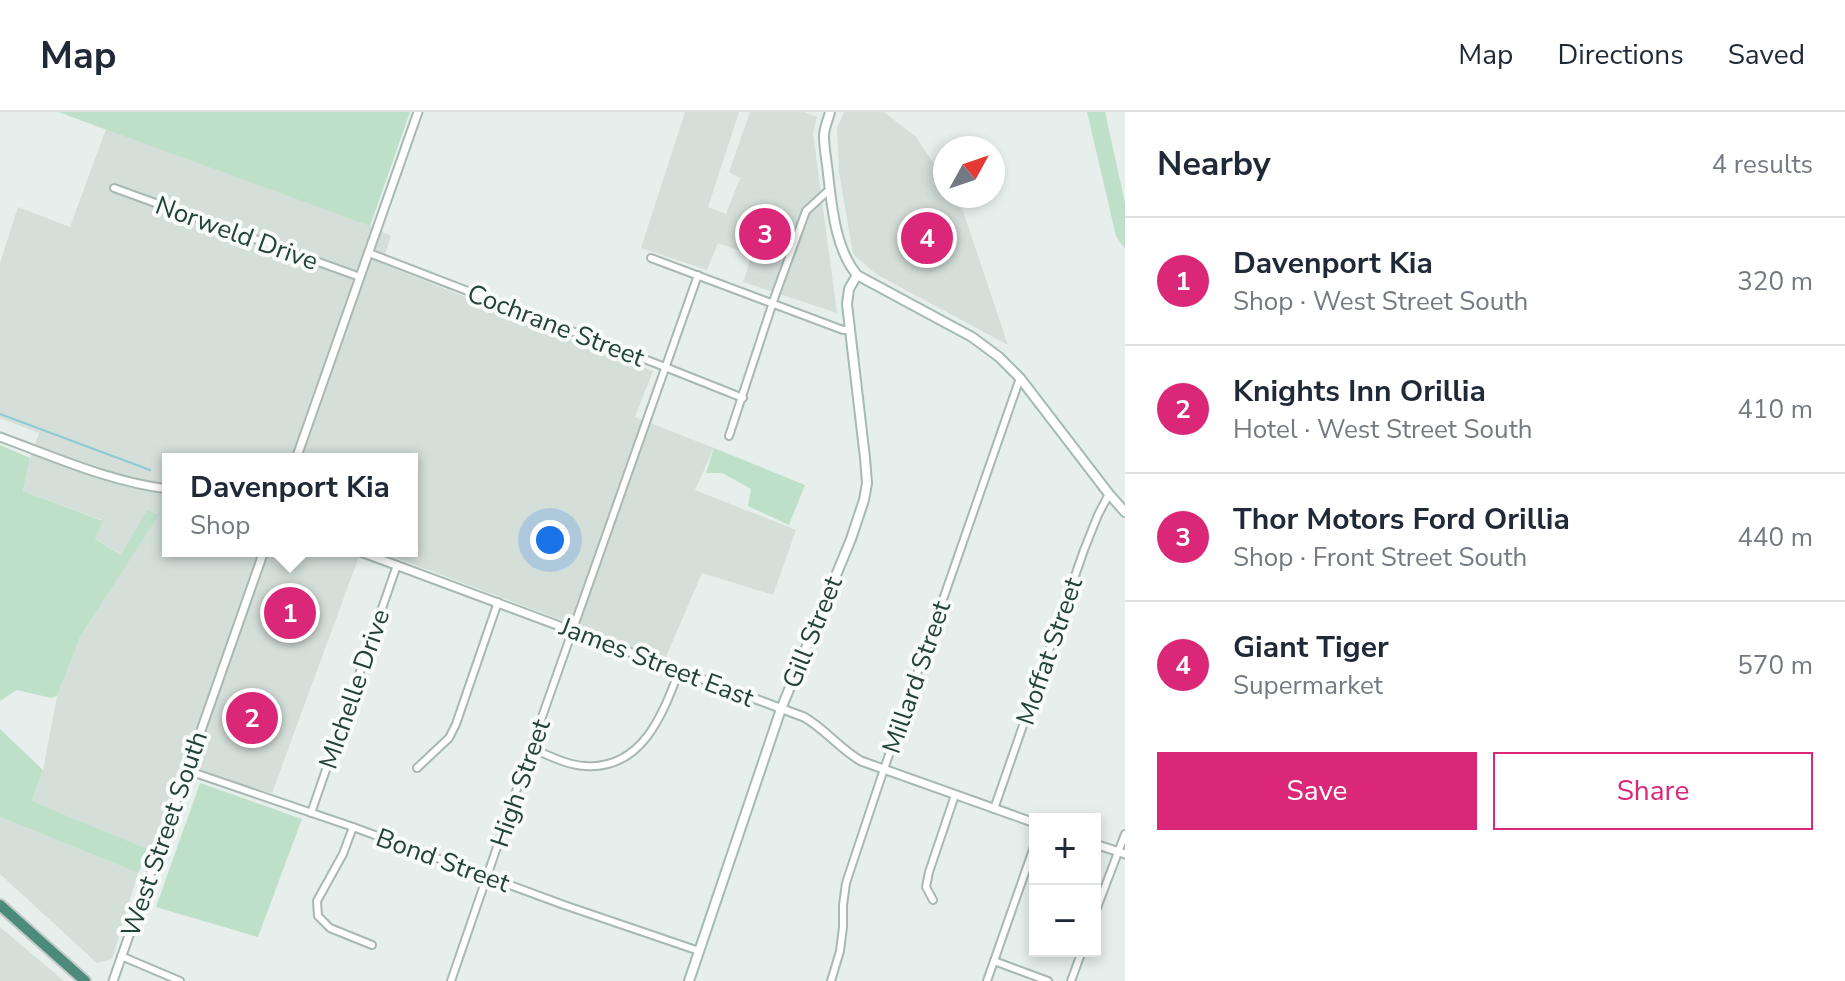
<!DOCTYPE html>
<html lang="en">
<head>
<meta charset="utf-8">
<style>
  body { margin:0; font-family:"Nunito Sans",sans-serif; background:#f2f2f3; color:#1f2937 }
  .controls { position:absolute; right:24px; bottom:24px; display:grid; overflow:hidden; border-radius:0px; box-shadow:0 4px 12px #0003 }
  .controls button { width:72px; height:72px; display:grid; place-items:center; padding:0; border:0; border-bottom:2px solid #e0e1e3; background:#fff; color:#1f2937; font:40px sans-serif }
  .compass { position:absolute; left:933px; top:24px; width:72px; height:72px; border-radius:50%; background:#fff; box-shadow:0 4px 12px #0003; rotate:50deg }
  .you { position:absolute; left:550px; top:428px; width:28px; height:28px; margin:-20px; border:6px solid #fff; border-radius:50%; background:#1a73e8; box-shadow:0 0 0 12px #1a73e833 }
  .badge { display:grid; place-items:center; width:52px; height:52px; border-radius:50%; background:#db2777; color:#fff; font-size:26px; font-weight:700 }
  .pin { position:absolute; translate:-50% -50%; border:4px solid #fff; box-shadow:0 2px 8px #0006 }
  .popup { position:absolute; left:162px; top:341px; width:256px; height:104px; box-sizing:border-box; display:grid; place-content:center; border-radius:0px; background:#fff; filter:drop-shadow(0 2px 6px #0005); font-size:26px; white-space:nowrap; color:#747a83 }
  .popup b { font-size:30px; color:#1f2937 }
  .popup::after { content:''; position:absolute; left:50%; top:100%; margin-left:-16px; border:16px solid transparent; border-top-color:#fff }
  .list { margin:0; padding:0; list-style:none }
  h2 { display:flex; justify-content:space-between; align-items:center; height:104px; margin:0; padding:0 32px; font-size:34px }
  h2 small { font-size:26px; font-weight:400; color:#747a83 }
  .list li { display:grid; grid-template-columns:52px 1fr auto; gap:24px; align-items:center; box-sizing:border-box; height:128px; padding:0 32px; border-top:2px solid #e0e1e3 }
  .list b { display:block; font-size:30px; white-space:nowrap }
  .list p { margin:0; font-size:26px; white-space:nowrap; color:#747a83 }
  .list em { font-size:26px; font-style:normal; color:#747a83 }
  .actions { display:flex; gap:16px; padding:24px 32px }
  .actions a { flex:1; padding:18px 0; border:2px solid #db2777; border-radius:0px; text-align:center; font-size:28px; color:#db2777 }
  .actions .main { background:#db2777; color:#fff }
  .map { position:relative; flex:none; width:1125px; height:869px; overflow:hidden }
  header { display:flex; align-items:center; gap:48px; box-sizing:border-box; height:112px; padding:0 40px; background:#fff; border-bottom:2px solid #e0e1e3 }
  header strong { font-size:38px }
  nav { display:flex; gap:44px; margin-inline-start:auto; font-size:28px }
  main { display:flex }
  aside { flex:1; background:#fff }
  .map>svg:first-child { display:block }
</style>
</head>
<body>
<header>
<strong>Map</strong>
<nav><a>Map</a><a>Directions</a><a>Saved</a></nav>
</header>
<main>
<div class="map">
<svg width="1125" height="869" viewBox="0 0 1125 869">
  <rect width="100%" height="100%" fill="#e6efeb"/>
  <g fill="#d4dfda">
    <path d="M685,0H739L708,95L726,102L740,66L729,60L750,0H804L817,5L813,21L837,201L743,170L752,143L718,131L707,158L641,136Z"/>
    <path d="M844,0H884L916,25L945,69V84H955L962,96L1008,233L876,162L853,142L839,60L837,16Z"/>
    <path d="M106,17L366,112L391,124L382,152L653,259L635,305L714,336L695,378L796,418L773,483L702,461L665,547L378,439H412V347H168V439H361L272,681L183,656L150,738L32,689L43,658L57,584L81,523L158,404L147,398L122,443L95,427L102,408L23,379L30,346L39,321L0,306V151L18,95L70,115Z"/>
    <path d="M0,705L138,761L112,847L97,851L0,762Z"/>
    <path d="M0,815L64,869H0Z"/>
  </g>
  <g fill="#bfe0c8">
    <path d="M58,0H410L370,114Z"/>
    <path d="M1087,0H1105L1125,91V137L1116,124Z"/>
    <path d="M0,333L30,346L23,379L103,409L95,427L121,443L147,398L159,403L81,523L57,584L51,586L17,578L0,589Z"/>
    <path d="M714,336L805,373L789,413L748,394L751,377L722,361H706Z"/>
    <path d="M0,617L43,658L32,689L150,738L138,761L0,705Z"/>
    <path d="M200,671L302,707L258,825L156,795Z"/>
  </g>
  <g fill="none" stroke-linecap="round" stroke-linejoin="round">
    <path stroke="#8ec9d4" stroke-width="2" d="M0,302L150,358"/>
    <defs>
      <g id="minor">
        <path d="M114,76L360,165"/>
        <path d="M369,141L665,255L743,286"/>
        <path d="M651,146L843,218H850"/>
        <path d="M729,324L775,184L806,99L830,77"/>
        <path d="M531,636C548,643 566,653 585,654C642,658 663,602 679,559"/>
        <path d="M417,656L449,626L456,612L498,490"/>
        <path d="M186,658L353,715L564,793L699,839"/>
        <path d="M994,697L1084,438L1098,403L1109,382"/>
        <path d="M311,701L397,453"/>
        <path d="M353,715L343,742L317,789L318,804L330,816L372,833"/>
        <path d="M933,788L926,775L929,760L955,683"/>
        <path d="M1095,801L1125,722"/>
        <path d="M121,844L180,869"/>
        <path d="M994,849L1048,869"/>
        <path d="M451,869L531,636L698,163"/>
        <path d="M831,869L840,839L843,815V793L846,771L884,657L1020,266"/>
        <path d="M987,869L1035,732"/>
        <path d="M1071,869L1082,839"/>
      </g>
      <g id="tertiary">
        <path d="M0,325C55,345 110,370 168,377"/>
        <path d="M296,347L418,0"/>
        <path d="M358,439L804,605C825,617 840,637 861,649L1035,711"/>
        <path d="M1095,732L1125,742"/>
        <path d="M113,869L264,439"/>
      </g>
      <g id="secondary">
        <path d="M830,0C828,8 824,16 824,24C824,37 827,50 828,62C832,95 835,136 857,163L972,225L999,245L1020,266L1109,382L1125,400"/>
        <path d="M689,869L781,597L851,427L864,388L867,371L865,346L847,192L849,177L857,163"/>
      </g>
      <path id="trunk" d="M0,793L85,869"/>
    </defs>
    <use href="#minor" stroke="#a8b8b2" stroke-width="10"/>
    <use href="#tertiary" stroke="#a8b8b2" stroke-width="11"/>
    <use href="#secondary" stroke="#a4bbb3" stroke-width="12"/>
    <use href="#trunk" stroke="#c2cac8" stroke-width="14"/>
    <use href="#minor" stroke="#fff" stroke-width="6"/>
    <use href="#tertiary" stroke="#fff" stroke-width="7"/>
    <use href="#secondary" stroke="#fff" stroke-width="8"/>
    <use href="#trunk" stroke="#4c8a7c" stroke-width="10"/>
  </g>
  <g text-anchor="middle" stroke-width="8" stroke-linejoin="round" paint-order="stroke">
    <g font-size="26" fill="#24423a" stroke="#f7fbf9">
      <text transform="translate(237 121) rotate(20)" y="9">Norweld Drive</text>
      <text transform="translate(556 213) rotate(21)" y="9">Cochrane Street</text>
      <text transform="translate(812 520) rotate(-68)" y="9">Gill Street</text>
      <text transform="translate(1049 539) rotate(-71)" y="9">Moffat Street</text>
      <text transform="translate(657 550) rotate(21)" y="9">James Street East</text>
      <text transform="translate(916 565) rotate(-71)" y="9">Millard Street</text>
      <text transform="translate(354 577) rotate(-71)" y="9">MIchelle Drive</text>
      <text transform="translate(520 671) rotate(-71)" y="9">High Street</text>
      <text transform="translate(164 722) rotate(-71)" y="9">West Street South</text>
      <text transform="translate(443 748) rotate(20)" y="9">Bond Street</text>
    </g>
  </g>
</svg>
<div class="controls">
<button>+</button>
<button>−</button>
</div>
<svg class="compass" viewBox="-18 -18 36 36"><path d="M0-13l5 13h-10z" fill="#e53935"/><path d="M0 13l5-13h-10z" fill="#747a83"/></svg>
<div class="you"></div>
<div class="pin badge" style="left:290px;top:501px">1</div>
<div class="popup"><b>Davenport Kia</b>Shop</div>
<div class="pin badge" style="left:252px;top:606px">2</div>
<div class="pin badge" style="left:765px;top:122px">3</div>
<div class="pin badge" style="left:927px;top:126px">4</div>
</div>
<aside>
<h2>Nearby<small>4 results</small></h2>
<ul class="list">
<li><span class="badge">1</span><div><b>Davenport Kia</b><p>Shop · West Street South</p></div><em>320 m</em></li>
<li><span class="badge">2</span><div><b>Knights Inn Orillia</b><p>Hotel · West Street South</p></div><em>410 m</em></li>
<li><span class="badge">3</span><div><b>Thor Motors Ford Orillia</b><p>Shop · Front Street South</p></div><em>440 m</em></li>
<li><span class="badge">4</span><div><b>Giant Tiger</b><p>Supermarket</p></div><em>570 m</em></li>
</ul>
<div class="actions"><a class="main">Save</a><a>Share</a></div>
</aside>
</main>
</body>
</html>
